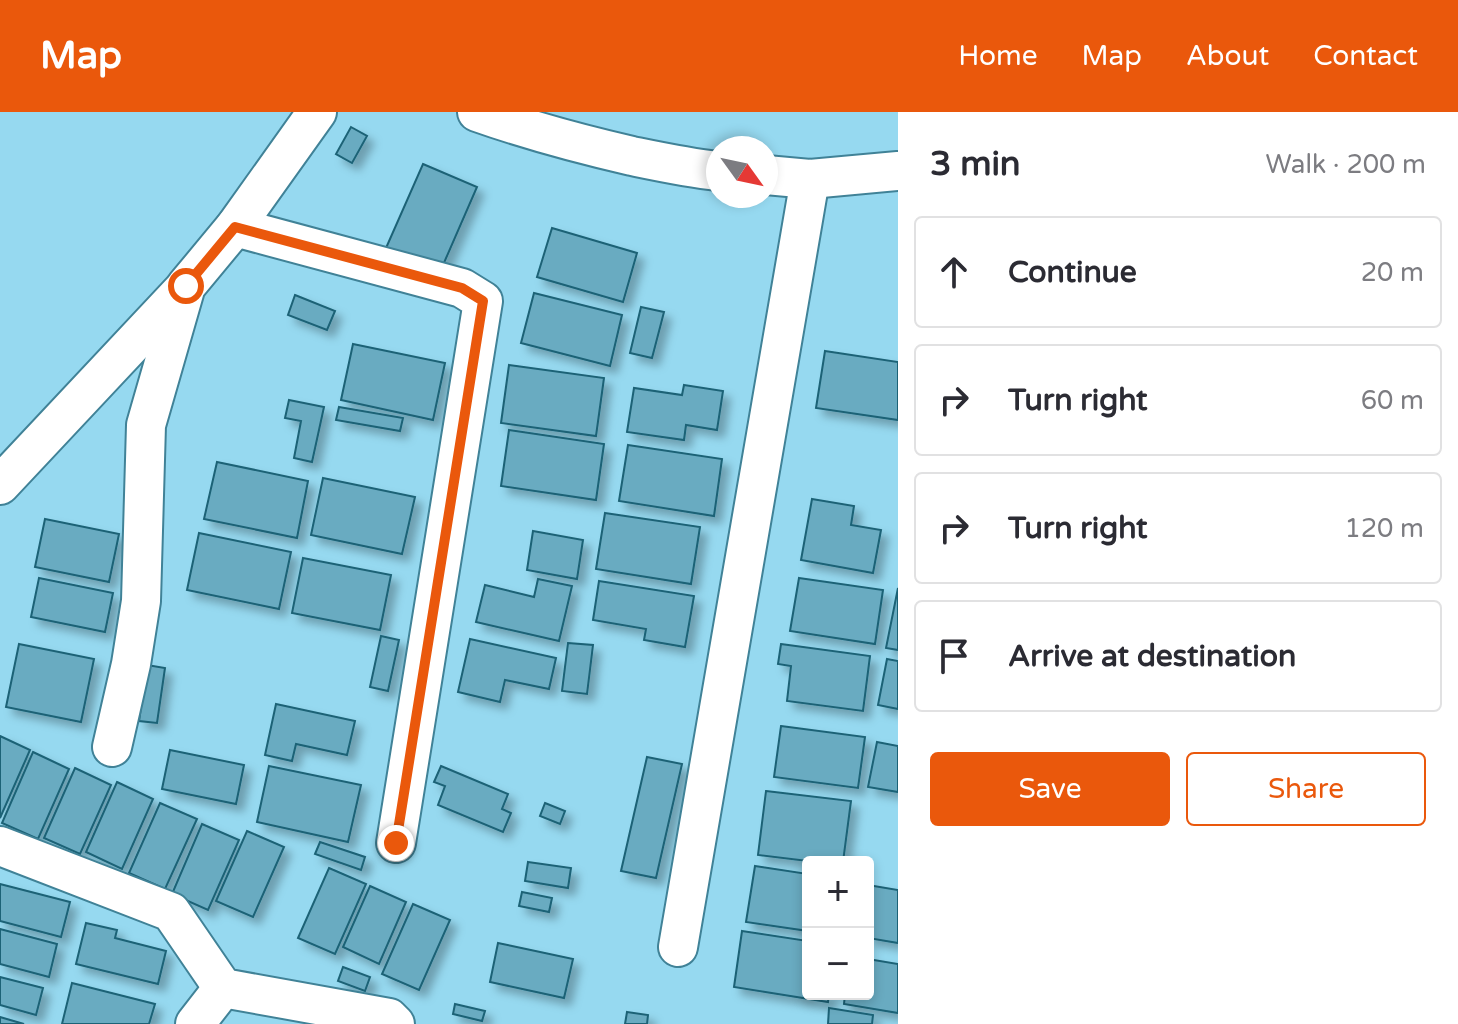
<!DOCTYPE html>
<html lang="en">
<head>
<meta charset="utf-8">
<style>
  body { margin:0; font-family:"Varela Round",sans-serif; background:#f2f2f3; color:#2b2b33 }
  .controls { position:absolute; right:24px; bottom:24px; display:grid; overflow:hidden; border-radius:8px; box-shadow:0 4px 12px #0003 }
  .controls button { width:72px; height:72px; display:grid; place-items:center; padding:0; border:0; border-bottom:2px solid #e1e1e2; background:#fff; color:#2b2b33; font:40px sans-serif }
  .compass { position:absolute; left:706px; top:24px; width:72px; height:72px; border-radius:50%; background:#fff; box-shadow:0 4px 12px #0003; rotate:123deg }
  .stop { position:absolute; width:24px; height:24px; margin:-18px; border:6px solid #ea580c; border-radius:50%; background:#fff }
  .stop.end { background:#ea580c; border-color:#fff; box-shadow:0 2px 8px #0008 }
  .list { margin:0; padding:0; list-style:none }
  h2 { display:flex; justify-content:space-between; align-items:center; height:104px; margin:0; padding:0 32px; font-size:34px }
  h2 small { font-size:26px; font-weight:400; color:#7c7c81 }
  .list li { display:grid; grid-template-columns:52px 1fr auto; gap:24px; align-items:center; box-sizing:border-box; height:112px; margin:0 16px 16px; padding:0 16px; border:2px solid #e1e1e2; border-radius:8px }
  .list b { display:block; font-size:30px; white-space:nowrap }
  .list em { font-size:26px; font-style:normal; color:#7c7c81 }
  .actions { display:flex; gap:16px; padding:24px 32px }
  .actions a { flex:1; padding:18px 0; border:2px solid #ea580c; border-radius:8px; text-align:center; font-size:28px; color:#ea580c }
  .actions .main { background:#ea580c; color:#fff }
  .icon { flex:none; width:44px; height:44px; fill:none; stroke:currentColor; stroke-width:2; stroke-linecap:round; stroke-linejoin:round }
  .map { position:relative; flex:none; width:898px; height:912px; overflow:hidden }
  header { display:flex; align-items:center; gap:48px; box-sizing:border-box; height:112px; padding:0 40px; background:#ea580c; color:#fff }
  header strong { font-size:38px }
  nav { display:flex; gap:44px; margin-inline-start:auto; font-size:28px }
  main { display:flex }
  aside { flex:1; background:#fff }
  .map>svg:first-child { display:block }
</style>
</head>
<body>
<header>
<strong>Map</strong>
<nav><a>Home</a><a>Map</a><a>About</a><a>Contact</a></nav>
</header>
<main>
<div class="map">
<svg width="898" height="912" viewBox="0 0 898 912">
  <defs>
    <filter id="shadow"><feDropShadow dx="7" dy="7" stdDeviation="4" flood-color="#0004"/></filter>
  </defs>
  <rect width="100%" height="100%" fill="#96d9f0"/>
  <g fill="#69abc1" stroke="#1c6276" stroke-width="2" filter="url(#shadow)">
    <path d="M351,15L367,24L352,51L336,42Z"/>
    <path d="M423,52L477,75L440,160L386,136Z"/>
    <path d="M552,116L637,141L623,190L537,165Z"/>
    <path d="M534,181L622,203L610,254L521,231Z"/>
    <path d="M295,183L335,199L327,218L288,203Z"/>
    <path d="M641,195L664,200L652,246L630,241Z"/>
    <path d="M353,232L445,251L433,308L341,288Z"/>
    <path d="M825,239L898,250V308L816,296Z"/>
    <path d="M509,253L604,266L596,324L501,311Z"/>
    <path d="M684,273L723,279L717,318L686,313L684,328L627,320L634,276L682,283Z"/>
    <path d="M289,288L324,295L312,350L294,346L301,309L285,306Z"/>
    <path d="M339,295L403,306L400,319L336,308Z"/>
    <path d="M509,318L604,332L596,388L501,374Z"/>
    <path d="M628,333L722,347L714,404L619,389Z"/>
    <path d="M217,350L308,369L297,426L204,407Z"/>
    <path d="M323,366L415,385L402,442L311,423Z"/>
    <path d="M812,387L854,394L851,413L881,418L873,461L801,448Z"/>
    <path d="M605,401L700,415L691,472L596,457Z"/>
    <path d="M45,407L119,422L109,470L35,455Z"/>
    <path d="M533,419L583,428L577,467L527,458Z"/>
    <path d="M199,421L291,440L279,497L187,478Z"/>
    <path d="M303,446L391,463L380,518L292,501Z"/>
    <path d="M39,466L113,481L105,520L31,505Z"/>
    <path d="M799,466L883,478L875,532L790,519Z"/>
    <path d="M538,467L572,474L559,529L476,510L485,473L534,485Z"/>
    <path d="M599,469L694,484L685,535L644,528L646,517L593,508Z"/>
    <path d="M898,476V538L886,536Z"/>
    <path d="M381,524L399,528L388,579L370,575Z"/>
    <path d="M470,527L556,546L549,577L505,568L500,590L458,580Z"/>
    <path d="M568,531L593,533L587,582L562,579Z"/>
    <path d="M19,532L94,547L81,610L6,595Z"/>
    <path d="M781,532L870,544L863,599L787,589L791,554L778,552Z"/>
    <path d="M887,547L898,549V597L878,593Z"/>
    <path d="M147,553L165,556L157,611L139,609Z"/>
    <path d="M276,592L355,609L347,643L296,632L292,649L265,643Z"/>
    <path d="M781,614L865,625L858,676L774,665Z"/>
    <path d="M0,624L30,638L0,706Z"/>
    <path d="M877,630L898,634V680L868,675Z"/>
    <path d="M170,638L244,653L236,692L162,677Z"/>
    <path d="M33,640L69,657L38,727L2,711Z"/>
    <path d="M647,645L682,652L656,766L621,759Z"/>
    <path d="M269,654L361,673L348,730L257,710Z"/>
    <path d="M441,654L508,682L502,697L511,701L503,720L438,693L445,674L434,670Z"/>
    <path d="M75,656L111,673L80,742L44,726Z"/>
    <path d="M117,670L153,687L122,757L86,740Z"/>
    <path d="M766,679L851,689L843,750H816L758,743Z"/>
    <path d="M160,691L197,707L165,777L129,761Z"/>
    <path d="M545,691L565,699L560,712L540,704Z"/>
    <path d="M202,712L239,728L208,798L172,782Z"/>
    <path d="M247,719L284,735L253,805L216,789Z"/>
    <path d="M320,730L365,745L361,758L315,742Z"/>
    <path d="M528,750L571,756L568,776L525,769Z"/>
    <path d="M755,754L808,762V819L746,810Z"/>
    <path d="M329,756L366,772L335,842L298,826Z"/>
    <path d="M0,772L70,790L61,825L0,809Z"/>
    <path d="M868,773L898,778V831L868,826Z"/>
    <path d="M370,774L406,790L379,852L343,835Z"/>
    <path d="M522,780L552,786L549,800L519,794Z"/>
    <path d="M413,792L450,808L419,878L382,862Z"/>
    <path d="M86,811L117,818L115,826L166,839L158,872L76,852Z"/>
    <path d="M0,817L57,832L49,865L0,852Z"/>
    <path d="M742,819L808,829V882H829L828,890L734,875Z"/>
    <path d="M498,831L573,847L564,886L490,870Z"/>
    <path d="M868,847L898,852V901L844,892L845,882H868Z"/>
    <path d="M343,855L370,865L365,879L338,869Z"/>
    <path d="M0,865L43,876L36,903L0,893Z"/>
    <path d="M72,871L155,892L149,912H62Z"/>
    <path d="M455,892L485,899L482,909L453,902Z"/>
    <path d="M829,896L873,903L872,912H828Z"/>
    <path d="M627,900L648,903L647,912H625Z"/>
    <path d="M0,905L24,912H0Z"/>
  </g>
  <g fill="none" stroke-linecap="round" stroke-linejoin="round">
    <defs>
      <g id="minor">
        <path d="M477,0C528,18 580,32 632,44C661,50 689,56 718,59"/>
        <path d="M766,63L810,67L898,59"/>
        <path d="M235,115L462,176L483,189L396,731"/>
        <path d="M0,373L182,179"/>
        <path d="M112,635L131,552L141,489L146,313L186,174L235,115L317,0"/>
        <path d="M0,734L171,800L223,876L389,906L395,912"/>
        <path d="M678,835L810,67"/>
        <path d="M195,912L223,876"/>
      </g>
    </defs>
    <use href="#minor" stroke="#408297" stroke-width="42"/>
    <use href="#minor" stroke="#fff" stroke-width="38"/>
  </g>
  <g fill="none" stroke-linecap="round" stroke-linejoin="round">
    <path stroke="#ea580c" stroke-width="10" d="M186,174L235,115L462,176L483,189L396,731"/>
  </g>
</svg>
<div class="controls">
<button>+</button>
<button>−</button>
</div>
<svg class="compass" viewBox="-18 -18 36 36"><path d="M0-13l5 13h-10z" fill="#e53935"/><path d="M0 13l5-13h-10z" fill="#7c7c81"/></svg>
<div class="stop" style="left:186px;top:174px"></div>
<div class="stop end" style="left:396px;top:731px"></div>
</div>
<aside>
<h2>3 min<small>Walk · 200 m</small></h2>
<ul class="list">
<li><svg class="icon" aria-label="ahead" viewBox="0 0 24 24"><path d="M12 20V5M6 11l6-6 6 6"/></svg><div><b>Continue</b></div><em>20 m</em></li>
<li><svg class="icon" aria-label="right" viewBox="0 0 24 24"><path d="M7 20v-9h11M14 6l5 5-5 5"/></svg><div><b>Turn right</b></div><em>60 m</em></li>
<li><svg class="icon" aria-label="right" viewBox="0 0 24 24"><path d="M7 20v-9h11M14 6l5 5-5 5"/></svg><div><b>Turn right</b></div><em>120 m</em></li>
<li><svg class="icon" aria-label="arrive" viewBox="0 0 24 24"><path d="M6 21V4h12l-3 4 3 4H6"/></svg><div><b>Arrive at destination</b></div></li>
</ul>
<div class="actions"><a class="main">Save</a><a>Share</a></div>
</aside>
</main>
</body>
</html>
